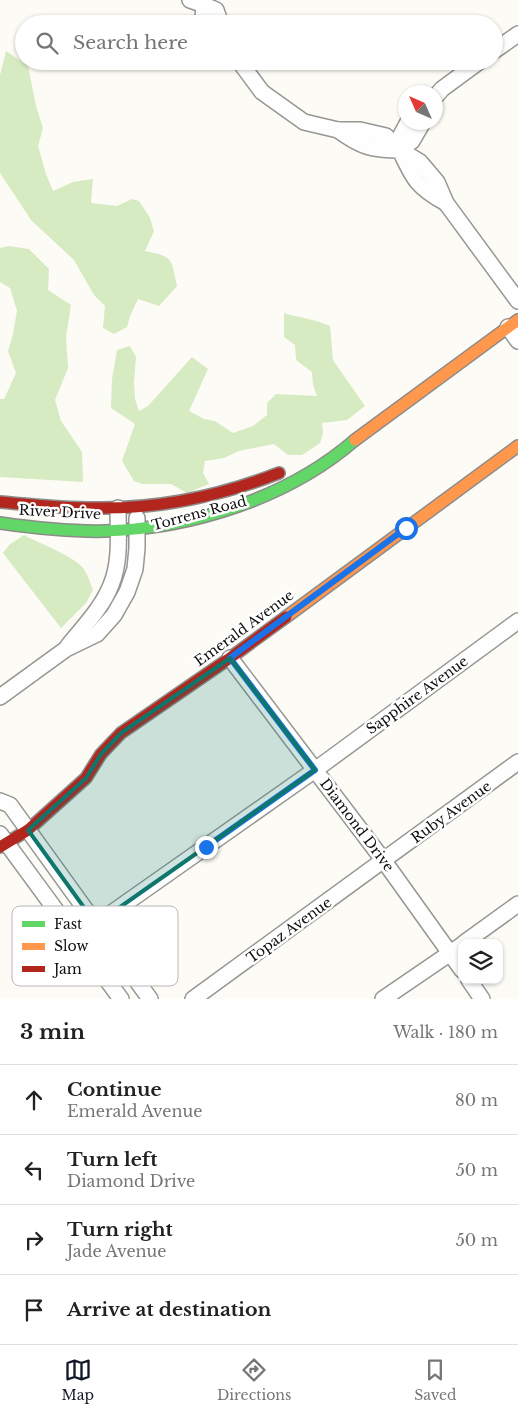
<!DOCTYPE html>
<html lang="en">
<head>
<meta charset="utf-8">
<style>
  body { margin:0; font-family:"Libre Baskerville",serif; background:#f6f6f6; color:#222 }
  .controls { position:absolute; right:15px; bottom:15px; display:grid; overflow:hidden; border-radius:10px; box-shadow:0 1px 4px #0004 }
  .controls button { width:45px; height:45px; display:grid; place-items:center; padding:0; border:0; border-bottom:1px solid #e0e0e0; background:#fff; color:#222; font:25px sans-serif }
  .compass { position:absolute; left:398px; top:85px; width:45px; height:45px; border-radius:50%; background:#fff; box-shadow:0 1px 4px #0004; rotate:315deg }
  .stop { position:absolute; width:15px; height:15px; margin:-11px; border:4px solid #1a73e8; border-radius:50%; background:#fff }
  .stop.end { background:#1a73e8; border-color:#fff; box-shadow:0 1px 5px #0008 }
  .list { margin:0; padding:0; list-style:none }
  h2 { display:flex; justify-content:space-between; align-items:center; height:65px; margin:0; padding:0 20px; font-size:21px }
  h2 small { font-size:16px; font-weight:400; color:#767676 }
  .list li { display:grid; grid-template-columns:32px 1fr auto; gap:15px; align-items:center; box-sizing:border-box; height:70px; padding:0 20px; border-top:1px solid #e0e0e0 }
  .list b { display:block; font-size:19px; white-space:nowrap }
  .list p { margin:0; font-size:16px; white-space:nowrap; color:#767676 }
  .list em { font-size:16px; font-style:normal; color:#767676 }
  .icon { flex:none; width:28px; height:28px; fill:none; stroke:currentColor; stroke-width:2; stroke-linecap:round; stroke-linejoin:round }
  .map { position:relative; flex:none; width:518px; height:999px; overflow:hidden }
  .search { position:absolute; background:#fff; box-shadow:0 1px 4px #0004; left:15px; right:15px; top:15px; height:55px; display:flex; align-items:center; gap:12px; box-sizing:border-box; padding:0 18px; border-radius:28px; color:#767676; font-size:19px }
  .sheet { height:345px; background:#fff }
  nav { display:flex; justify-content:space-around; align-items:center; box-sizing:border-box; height:70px; border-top:1px solid #e0e0e0; background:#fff; font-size:14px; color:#767676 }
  nav a { display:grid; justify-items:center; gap:2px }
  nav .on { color:#111827 }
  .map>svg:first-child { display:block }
</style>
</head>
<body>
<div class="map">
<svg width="518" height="999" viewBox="0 0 518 999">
  <rect width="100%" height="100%" fill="#fcfbf5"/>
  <g fill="#d6ebc1">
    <path d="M6,51L28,66L36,106L43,128L38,146L46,174L53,191L73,182L93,179L91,203L117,206L132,199L139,201L150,218L154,231L145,251C174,257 171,258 177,286L159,306L138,299L130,316L127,327L114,334L103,328L105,306L94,295L74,260L31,220L0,173V75Z"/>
    <path d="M9,246L29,249L49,269L48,290L71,305L66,337L68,368L55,400L61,421L82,452L83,482L0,477V399H4L16,373L8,351L13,334L17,311L10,288L0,282V248Z"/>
    <path d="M284,313C300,318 315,319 330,326L333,360L365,406L347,420L322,423L323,433L320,443L302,455H288L274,444L239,451L224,458L205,461L203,473L209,484L187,493L171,484H142L134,481L122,461L135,424L111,408L112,379L117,350L130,346L136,357L134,383L135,399L139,411L148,406L192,357L208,369L189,411L204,419L215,421L233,433L253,426L267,415V403L276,394L317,396L313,385L312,372L296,360L295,345L284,337Z"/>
    <path d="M24,535C38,543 74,556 83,568C88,574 90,583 93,590L86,603L61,628L3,553L9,545Z"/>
  </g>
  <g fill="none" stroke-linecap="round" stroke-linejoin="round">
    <defs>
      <g id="street">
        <path d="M190,0L204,5L203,18L206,24"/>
        <path d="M203,0L204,5L216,10L221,24"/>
        <path d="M494,51L518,34"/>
        <path d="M239,61L262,92L304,122L338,130H360L386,136L400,150L420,162L437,182L446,203L518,301"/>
        <path d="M436,96L442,89L480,61"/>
        <path d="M338,130C361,147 372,150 400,150C413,179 418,188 446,203"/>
        <path d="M400,150L412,141L423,122"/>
        <path d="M400,150L401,135L408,122"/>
        <path d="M508,327L518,341"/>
        <path d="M68,646C83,627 102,608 111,585C121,561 118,534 118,508"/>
        <path d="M230,658L384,861L462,970"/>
        <path d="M0,697L66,649L97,634L114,615L127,592L135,569L137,548V518"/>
        <path d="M0,801L10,805L150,999"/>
        <path d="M0,834L121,999"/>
        <path d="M96,924L315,770L518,621"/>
        <path d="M464,943L518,904"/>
        <path d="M469,980L482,999"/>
        <path d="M193,999L518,762"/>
        <path d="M383,999L462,945"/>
      </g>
      <path id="fast" d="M0,523C35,528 70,532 106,531C193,528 288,498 355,440"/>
      <g id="slow">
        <path d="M355,440L518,320"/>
        <path d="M286,617L518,446"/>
      </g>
      <g id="jam">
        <path d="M0,502C34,505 69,509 103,508C164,508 223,495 279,473"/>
        <path d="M0,847L28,830L86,778L101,754L121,733L230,658L286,617"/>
      </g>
    </defs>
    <use href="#street" stroke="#969693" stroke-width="18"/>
    <use href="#fast" stroke="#8d8c8a" stroke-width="14"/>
    <use href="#slow" stroke="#8d8c8a" stroke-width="14"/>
    <use href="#jam" stroke="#8d8c8a" stroke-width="14"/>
    <use href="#street" stroke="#fffefe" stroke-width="15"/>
    <use href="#fast" stroke="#63d668" stroke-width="11"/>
    <use href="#slow" stroke="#ff974d" stroke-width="11"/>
    <use href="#jam" stroke="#b3261e" stroke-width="11"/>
  </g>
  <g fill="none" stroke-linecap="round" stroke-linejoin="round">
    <path stroke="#1a73e8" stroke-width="6" d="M206,847L315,770L230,658L406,528"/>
  </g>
  <path fill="#0f766e" fill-opacity="0.2" stroke="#0f766e" stroke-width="4" stroke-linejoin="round" d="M230,658L315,770L96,924L28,830L86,778L101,754L121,733Z"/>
  <g text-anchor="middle" stroke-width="5" stroke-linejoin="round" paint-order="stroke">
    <g font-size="14" fill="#101010" stroke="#fff">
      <text transform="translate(60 512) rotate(3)" y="5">River Drive</text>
      <text transform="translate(199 513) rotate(-15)" y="5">Torrens Road</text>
      <text transform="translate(244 628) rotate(-36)" y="5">Emerald Avenue</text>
      <text transform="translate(417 695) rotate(-36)" y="5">Sapphire Avenue</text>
      <text transform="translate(451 812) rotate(-36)" y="5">Ruby Avenue</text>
      <text transform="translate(357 825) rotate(53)" y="5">Diamond Drive</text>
      <text transform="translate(289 930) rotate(-36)" y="5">Topaz Avenue</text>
    </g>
  </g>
  <rect x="12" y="906" width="166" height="80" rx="8" fill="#fff" stroke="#b7b7b7" stroke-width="1"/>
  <rect x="22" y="921" width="23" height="6" fill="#63d668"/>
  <rect x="22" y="943" width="23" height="7" fill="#ff974d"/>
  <rect x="22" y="966" width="23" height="6" fill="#b3261e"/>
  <g font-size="14" fill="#101010">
    <text x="54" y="929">Fast</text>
    <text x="54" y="951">Slow</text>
    <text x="54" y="974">Jam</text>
  </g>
</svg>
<div class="controls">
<button><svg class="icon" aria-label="layers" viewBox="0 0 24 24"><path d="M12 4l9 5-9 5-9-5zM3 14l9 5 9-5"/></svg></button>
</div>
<svg class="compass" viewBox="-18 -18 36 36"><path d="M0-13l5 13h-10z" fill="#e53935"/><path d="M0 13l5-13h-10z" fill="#767676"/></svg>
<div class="stop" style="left:406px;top:528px"></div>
<div class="stop end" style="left:206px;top:847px"></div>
<div class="search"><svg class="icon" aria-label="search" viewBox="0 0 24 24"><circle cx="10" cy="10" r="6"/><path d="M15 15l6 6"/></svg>Search here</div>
</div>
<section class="sheet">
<h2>3 min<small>Walk · 180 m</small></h2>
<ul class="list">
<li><svg class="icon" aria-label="ahead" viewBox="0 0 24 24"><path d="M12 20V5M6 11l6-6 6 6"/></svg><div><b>Continue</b><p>Emerald Avenue</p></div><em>80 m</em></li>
<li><svg class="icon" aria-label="left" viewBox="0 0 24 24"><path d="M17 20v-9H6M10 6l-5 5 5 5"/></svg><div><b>Turn left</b><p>Diamond Drive</p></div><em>50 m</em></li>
<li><svg class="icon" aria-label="right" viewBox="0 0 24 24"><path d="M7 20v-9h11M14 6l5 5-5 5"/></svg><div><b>Turn right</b><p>Jade Avenue</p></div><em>50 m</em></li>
<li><svg class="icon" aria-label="arrive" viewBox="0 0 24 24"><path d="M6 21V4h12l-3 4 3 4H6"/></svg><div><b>Arrive at destination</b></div></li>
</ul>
</section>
<nav>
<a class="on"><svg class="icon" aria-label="map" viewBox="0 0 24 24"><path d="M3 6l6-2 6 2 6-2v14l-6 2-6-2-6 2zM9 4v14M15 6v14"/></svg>Map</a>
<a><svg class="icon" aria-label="directions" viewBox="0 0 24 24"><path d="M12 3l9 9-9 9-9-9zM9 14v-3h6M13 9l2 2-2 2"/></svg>Directions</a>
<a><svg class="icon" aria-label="saved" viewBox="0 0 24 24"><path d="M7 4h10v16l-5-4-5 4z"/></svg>Saved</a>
</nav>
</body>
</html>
